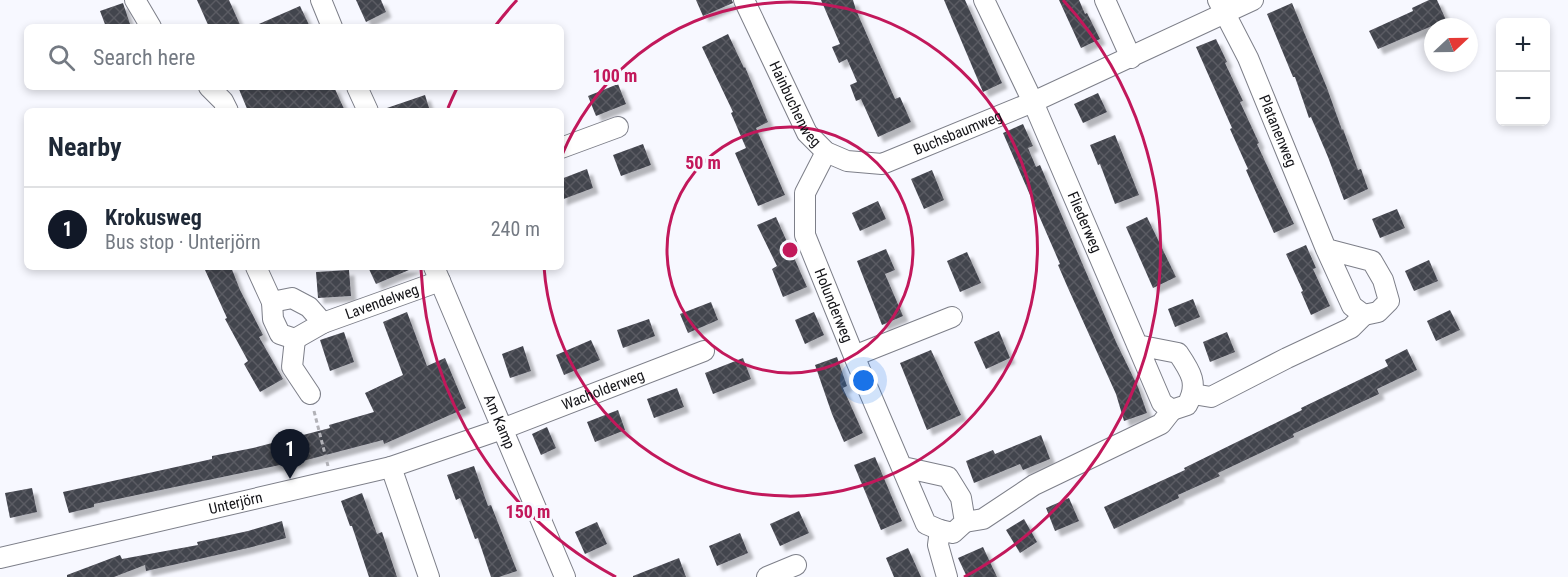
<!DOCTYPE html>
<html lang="en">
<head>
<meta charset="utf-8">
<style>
  body { margin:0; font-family:"Roboto Condensed",sans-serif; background:#f6f6f7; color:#1f2937 }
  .controls { position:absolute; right:18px; top:18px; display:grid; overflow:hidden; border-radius:9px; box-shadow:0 3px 9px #0003 }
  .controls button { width:54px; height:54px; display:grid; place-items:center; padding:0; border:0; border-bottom:2px solid #e0e1e3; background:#fff; color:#1f2937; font:30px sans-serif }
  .compass { position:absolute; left:1424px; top:18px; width:54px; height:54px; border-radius:50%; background:#fff; box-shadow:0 3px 9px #0003; rotate:68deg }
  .you { position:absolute; left:864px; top:381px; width:21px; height:21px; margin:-15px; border:4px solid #fff; border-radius:50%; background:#1a73e8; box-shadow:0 0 0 9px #1a73e833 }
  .badge { display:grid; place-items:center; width:39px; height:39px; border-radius:50%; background:#111827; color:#fff; font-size:20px; font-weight:700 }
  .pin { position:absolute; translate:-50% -50px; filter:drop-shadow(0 2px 3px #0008) }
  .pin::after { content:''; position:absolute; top:32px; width:21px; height:18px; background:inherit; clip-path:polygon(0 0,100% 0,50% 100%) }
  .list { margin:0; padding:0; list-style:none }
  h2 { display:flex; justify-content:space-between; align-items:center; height:78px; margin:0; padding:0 24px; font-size:26px }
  h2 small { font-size:20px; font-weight:400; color:#747a83 }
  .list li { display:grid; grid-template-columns:39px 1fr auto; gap:18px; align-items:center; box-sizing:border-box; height:84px; padding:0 24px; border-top:2px solid #e0e1e3 }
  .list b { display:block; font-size:22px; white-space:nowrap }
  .list p { margin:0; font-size:20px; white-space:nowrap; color:#747a83 }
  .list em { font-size:20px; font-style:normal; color:#747a83 }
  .icon { flex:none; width:33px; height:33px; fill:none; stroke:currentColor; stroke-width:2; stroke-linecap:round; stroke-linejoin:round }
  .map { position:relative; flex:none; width:1568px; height:577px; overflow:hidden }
  .search { position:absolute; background:#fff; box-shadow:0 3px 9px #0003; left:24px; top:24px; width:540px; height:66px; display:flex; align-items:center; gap:15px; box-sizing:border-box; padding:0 21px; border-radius:9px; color:#747a83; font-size:22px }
  .panel { position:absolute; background:#fff; box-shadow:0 3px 9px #0003; left:24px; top:108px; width:540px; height:162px; border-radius:9px }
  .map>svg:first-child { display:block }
</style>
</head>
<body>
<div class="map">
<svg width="1568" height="577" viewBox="0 0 1568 577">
  <defs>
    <pattern id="building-cross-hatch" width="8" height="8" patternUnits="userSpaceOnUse" patternTransform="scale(1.5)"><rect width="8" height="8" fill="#43444d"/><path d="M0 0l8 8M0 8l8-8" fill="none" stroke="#5a5b63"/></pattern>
    <filter id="shadow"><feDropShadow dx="5.5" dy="5.5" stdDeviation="1.5" flood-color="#0004"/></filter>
  </defs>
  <rect width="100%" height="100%" fill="#f7f8ff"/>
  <g fill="url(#building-cross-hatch)" filter="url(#shadow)">
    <path d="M197,0H229L241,27H209Z"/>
    <path d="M356,0H381L386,12L366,22Z"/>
    <path d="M696,0H732L733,3L703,16Z"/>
    <path d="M821,0H853L856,10L895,99L900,97L911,122L878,137L861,99L856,101L850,85L857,82L847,59L839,63L832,47L840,44Z"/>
    <path d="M944,0H965L1002,83L983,92Z"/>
    <path d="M1059,0H1079L1085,14L1087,13L1100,39L1081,48Z"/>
    <path d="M1429,0H1437L1446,20L1378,49L1369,31L1413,11L1412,8Z"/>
    <path d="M123,3L131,27H106L100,11Z"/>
    <path d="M1292,3L1327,88L1342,130L1343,129L1358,170L1361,169L1368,189L1344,200L1328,157L1311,117L1309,118L1295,77H1293L1267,14Z"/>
    <path d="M300,6L310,27H252Z"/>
    <path d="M728,34L744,68L745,67L768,122L756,128L785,195L758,206L735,153L746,148L731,113L733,112L702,47Z"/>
    <path d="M1216,39L1227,62L1225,63L1243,101L1240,102L1259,143L1257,144L1294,224L1274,233L1246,170L1248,169L1230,129L1232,128L1196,47Z"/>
    <path d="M618,84L626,104L596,116L588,96Z"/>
    <path d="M238,87H334L345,111H248Z"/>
    <path d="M1098,93L1107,112L1083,123L1074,104Z"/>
    <path d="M425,95L430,111H385L384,109Z"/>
    <path d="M1023,124L1033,146L1028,148L1036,167L1040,165L1116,342L1138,387L1147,413L1124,421L1116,394L1068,288L1058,265L1060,264L1003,133Z"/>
    <path d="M1115,135L1139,195L1115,204L1100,164L1098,165L1090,145Z"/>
    <path d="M643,144L651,165L621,176L613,155Z"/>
    <path d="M587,169L593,188L561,200V179Z"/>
    <path d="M932,170L944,200L924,209L911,179Z"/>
    <path d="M878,201L886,219L860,231L852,213Z"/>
    <path d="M1397,209L1405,228L1380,238L1372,219Z"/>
    <path d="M776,217L807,287L783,297L772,269L777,266L757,225Z"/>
    <path d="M1147,217L1176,277L1153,288L1126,227Z"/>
    <path d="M1306,245L1316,268L1313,269L1330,306L1311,315L1301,292L1303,291L1286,254Z"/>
    <path d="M886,249L895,270L885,274L903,316L882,325L857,261Z"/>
    <path d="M967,252L981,283L960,292L947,261Z"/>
    <path d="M1429,260L1438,281L1414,291L1405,271Z"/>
    <path d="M213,267H231L240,290L263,335L259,337L283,379L260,392L244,364L248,361L225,319L227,318L205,270Z"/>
    <path d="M368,267H416L376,284Z"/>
    <path d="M349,270L351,296L318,298L316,272Z"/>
    <path d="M1193,299L1200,317L1175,327L1168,309Z"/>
    <path d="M711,302L718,320L688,333L680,314Z"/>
    <path d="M1450,310L1460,330L1436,341L1427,321Z"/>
    <path d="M407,312L427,366L445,358L466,408L384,444L383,440L295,463L294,462L94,504V507L69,513L63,492L212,459V456L253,448L330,428L329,425L374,412L365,393L403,375L383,322Z"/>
    <path d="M814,312L824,335L805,344L795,320Z"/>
    <path d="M649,319L655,336L623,348L617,330Z"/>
    <path d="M999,331L1010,358L986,369L974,342Z"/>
    <path d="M344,332L354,362L330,371L320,340Z"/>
    <path d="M1227,332L1235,352L1210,362L1203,342Z"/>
    <path d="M591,340L600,360L564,375L556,355Z"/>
    <path d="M523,346L531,371L510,378L502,354Z"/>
    <path d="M1407,349L1417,370L1377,389L1379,394L1293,434L1294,437L1218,473L1220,476L1178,495L1179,498L1114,529L1104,507L1185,470L1184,468L1302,410L1301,408L1388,366L1385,360Z"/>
    <path d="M931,350L961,415L927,430L900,363Z"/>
    <path d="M837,357L847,386L843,388L863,433L844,442L832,414L815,365Z"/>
    <path d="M743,358L751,379L713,394L705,373Z"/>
    <path d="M677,388L684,407L654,418L647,399Z"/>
    <path d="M618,410L625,430L595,442L587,422Z"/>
    <path d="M547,427L556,448L541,455L532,434Z"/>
    <path d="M1041,435L1050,459L1023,470L1020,464L974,483L966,461L993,450L995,454Z"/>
    <path d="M875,457L902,521L881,530L854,465Z"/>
    <path d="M474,466L488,506L491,505L517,571L499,577H491L478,538L475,539L460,498L456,500L447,475Z"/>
    <path d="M32,488L37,512L10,518L5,493Z"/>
    <path d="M362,493L377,534L382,532L397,577H369L352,526H350L341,501Z"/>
    <path d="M1069,498L1079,521L1055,531L1046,508Z"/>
    <path d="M799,511L809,533L780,546L770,524Z"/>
    <path d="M1024,519L1037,542L1020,553L1006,530Z"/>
    <path d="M282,521L286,538L248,548L146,571L145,565L114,577H67V575L120,555L122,559L198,545L197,542L248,531Z"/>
    <path d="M597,522L607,544L585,554L575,532Z"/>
    <path d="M740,533L748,553L717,566L709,546Z"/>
    <path d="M983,547L997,577H967L958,558Z"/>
    <path d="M908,548L921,577H894L886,558Z"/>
    <path d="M679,558L686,577H633V576Z"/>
  </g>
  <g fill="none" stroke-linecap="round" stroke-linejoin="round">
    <defs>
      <g id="minor">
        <path d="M135,0L151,27"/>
        <path d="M321,0L332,27"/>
        <path id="s1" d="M744,0L807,133L826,152L847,161L882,164L1033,102L1253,0"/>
        <path id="s2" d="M984,0L1033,102L1162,403L1172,410L1187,405C1199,384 1191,372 1178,353L1137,345"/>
        <path d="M1105,0L1131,58"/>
        <path id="s3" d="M1218,0L1248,58L1326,249L1352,306L1364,315L1378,312L1389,301L1383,280L1372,261L1326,249"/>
        <path d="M209,87L223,101L228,111"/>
        <path d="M357,87L368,111"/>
        <path d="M561,148L618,127"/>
        <path id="s4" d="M826,152L805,193V235L854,356L926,524L940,530L953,533L965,522L961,498L948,477L903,467"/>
        <path id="s5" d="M256,267L272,302L292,298L309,307L323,323L440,281"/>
        <path id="s6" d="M434,267L565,577"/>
        <path d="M272,302L273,319L280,334L295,339L323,323"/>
        <path d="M295,339L292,367L310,394"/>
        <path d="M854,356L952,317"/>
        <path d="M1193,394L1211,397L1287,358L1351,328L1364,315"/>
        <path d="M391,467L429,577"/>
        <path d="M965,522L983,519L1034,485L1161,424L1172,410"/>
        <path d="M940,530L938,545L947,577"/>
        <path id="s7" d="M0,558L391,467L502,429L704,351"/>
        <path d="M767,577L796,565"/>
      </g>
    </defs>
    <use href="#minor" stroke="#7d7f89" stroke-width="22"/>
    <path stroke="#b1b1b7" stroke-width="3" stroke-dasharray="4.5 3" stroke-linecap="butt" d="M314,411L328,466"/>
    <use href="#minor" stroke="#fff" stroke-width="20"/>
  </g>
  <g fill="none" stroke="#c2185b" stroke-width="3">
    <circle cx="790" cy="250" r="123"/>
    <path d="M562 155A247 247 0 1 1 544 267"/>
    <path d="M616 577A370 370 0 0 1 421 269M448 108A370 370 0 0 1 457 88M496 25A370 370 0 0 1 517 0M1063 0A370 370 0 0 1 964 577"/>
  </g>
  <g text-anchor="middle" stroke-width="6" stroke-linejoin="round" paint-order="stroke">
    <g font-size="15" fill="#141418" stroke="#f7f8ff">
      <text dy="5" stroke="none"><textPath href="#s1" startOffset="116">Hainbuchenweg</textPath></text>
      <text dy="5" stroke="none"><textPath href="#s3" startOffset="144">Platanenweg</textPath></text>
      <text dy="5" stroke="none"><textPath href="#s1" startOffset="314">Buchsbaumweg</textPath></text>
      <text dy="5" stroke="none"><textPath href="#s2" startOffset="244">Fliederweg</textPath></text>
      <text dy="5" stroke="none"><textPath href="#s5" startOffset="162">Lavendelweg</textPath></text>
      <text dy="5" stroke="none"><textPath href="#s4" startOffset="164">Holunderweg</textPath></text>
      <text dy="5" stroke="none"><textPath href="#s7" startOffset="627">Wacholderweg</textPath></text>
      <text dy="5" stroke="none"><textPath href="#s6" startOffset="168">Am Kamp</textPath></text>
      <text dy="5" stroke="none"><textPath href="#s7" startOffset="242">Unterjörn</textPath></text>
    </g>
  </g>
  <circle cx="790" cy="250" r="9" fill="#c2185b" stroke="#f7f8ff" stroke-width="3"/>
  <g font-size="18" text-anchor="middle" font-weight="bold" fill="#c2185b" stroke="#f7f8ff" stroke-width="6" stroke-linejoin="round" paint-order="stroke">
    <text x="615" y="82">100 m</text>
    <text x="703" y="169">50 m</text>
    <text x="528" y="518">150 m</text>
  </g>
</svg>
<div class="controls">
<button>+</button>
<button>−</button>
</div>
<svg class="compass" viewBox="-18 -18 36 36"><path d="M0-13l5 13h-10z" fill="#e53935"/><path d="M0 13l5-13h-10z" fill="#747a83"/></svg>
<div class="you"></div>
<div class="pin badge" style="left:290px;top:479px">1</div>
<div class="search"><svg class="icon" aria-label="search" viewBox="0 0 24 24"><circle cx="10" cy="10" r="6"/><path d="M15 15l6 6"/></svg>Search here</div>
<section class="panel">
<h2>Nearby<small></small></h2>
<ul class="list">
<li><span class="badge">1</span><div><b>Krokusweg</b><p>Bus stop · Unterjörn</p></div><em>240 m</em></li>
</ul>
</section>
</div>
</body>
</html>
